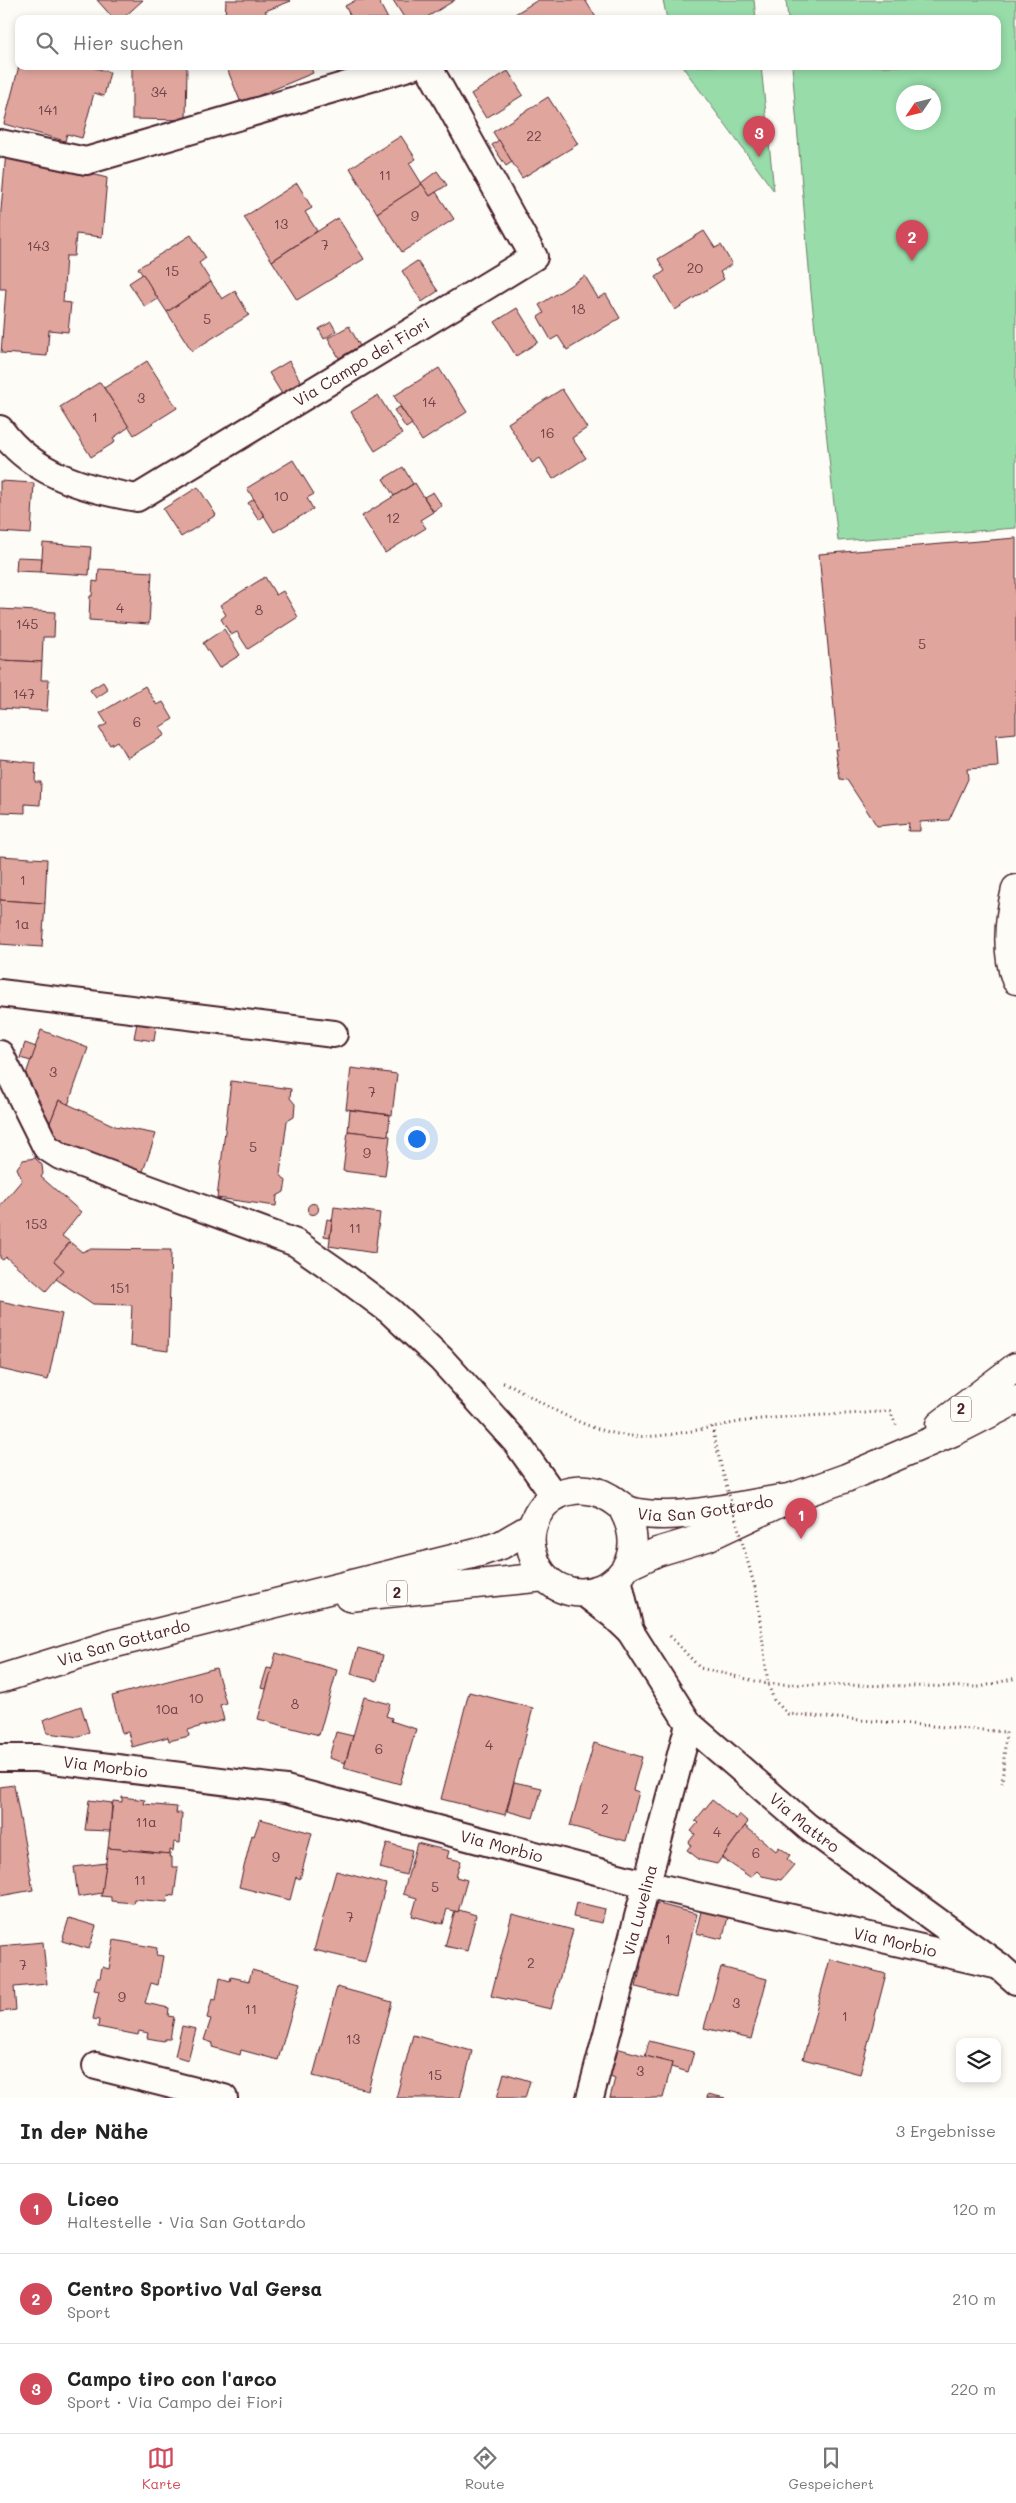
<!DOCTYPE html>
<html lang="de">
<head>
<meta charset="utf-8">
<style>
  body { margin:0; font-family:Mali,sans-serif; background:#f6f6f6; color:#222 }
  .controls { position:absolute; right:15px; bottom:15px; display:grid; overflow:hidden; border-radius:10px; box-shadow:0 2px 8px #0003 }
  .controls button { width:45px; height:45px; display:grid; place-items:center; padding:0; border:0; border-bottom:1px solid #e0e0e0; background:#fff; color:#222; font:25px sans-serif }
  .compass { position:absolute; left:896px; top:85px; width:45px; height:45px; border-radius:50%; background:#fff; box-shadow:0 2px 8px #0003; rotate:235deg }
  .you { position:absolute; left:416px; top:1138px; width:18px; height:18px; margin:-12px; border:4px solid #fff; border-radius:50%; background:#1a73e8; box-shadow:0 0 0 8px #1a73e833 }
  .badge { display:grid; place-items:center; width:32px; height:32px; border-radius:50%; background:#d1495b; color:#fff; font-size:16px; font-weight:700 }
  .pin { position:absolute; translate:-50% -41px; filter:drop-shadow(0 1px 2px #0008) }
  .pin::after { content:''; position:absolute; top:26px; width:18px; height:15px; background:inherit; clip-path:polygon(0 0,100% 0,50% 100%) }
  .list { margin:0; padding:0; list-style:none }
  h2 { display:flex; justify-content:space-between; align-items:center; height:65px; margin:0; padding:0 20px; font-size:21px }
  h2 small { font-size:16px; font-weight:400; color:#767676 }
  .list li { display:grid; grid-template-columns:32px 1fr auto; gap:15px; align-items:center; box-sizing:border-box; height:90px; padding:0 20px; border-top:1px solid #e0e0e0 }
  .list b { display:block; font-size:19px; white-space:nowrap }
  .list p { margin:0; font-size:16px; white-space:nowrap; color:#767676 }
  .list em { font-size:16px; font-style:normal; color:#767676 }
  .icon { flex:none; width:28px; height:28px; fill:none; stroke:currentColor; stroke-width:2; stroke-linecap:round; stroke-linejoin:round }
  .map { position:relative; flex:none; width:1016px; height:2098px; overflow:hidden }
  .search { position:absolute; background:#fff; box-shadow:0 2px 8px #0003; left:15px; right:15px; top:15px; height:55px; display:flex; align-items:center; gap:12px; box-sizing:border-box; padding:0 18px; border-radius:10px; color:#767676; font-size:19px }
  .sheet { height:335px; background:#fff }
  nav { display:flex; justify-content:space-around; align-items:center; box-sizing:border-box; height:70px; border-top:1px solid #e0e0e0; background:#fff; font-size:14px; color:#767676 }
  nav a { display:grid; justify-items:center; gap:2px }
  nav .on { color:#d1495b }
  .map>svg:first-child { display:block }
</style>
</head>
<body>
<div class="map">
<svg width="1016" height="2098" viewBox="0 0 1016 2098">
  <rect width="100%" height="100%" fill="#fdfcf7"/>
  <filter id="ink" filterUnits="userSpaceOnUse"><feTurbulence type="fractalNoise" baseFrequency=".02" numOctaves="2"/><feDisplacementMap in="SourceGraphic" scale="10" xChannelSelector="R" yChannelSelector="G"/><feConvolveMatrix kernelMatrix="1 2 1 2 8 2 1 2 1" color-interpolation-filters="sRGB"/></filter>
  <g filter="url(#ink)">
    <g fill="#97dca9" stroke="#707e6a" fill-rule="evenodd">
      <path d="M663,0H754L756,19H667Z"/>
      <path d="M786,0H1016V528L838,541L811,292L792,66H997V19H788ZM934,92V122H904V92Z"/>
      <path d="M682,66H761L774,191Z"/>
    </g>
    <g fill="#e0a69d" stroke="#4a1f2b">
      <path d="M97,0H143L122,19H114Z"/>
      <path d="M226,0H290L291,1L265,11L267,14L258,18L256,15L248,19H225Z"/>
      <path d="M356,0H378L388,19H352L345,6Z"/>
      <path d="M393,0H455L424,19H405Z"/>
      <path d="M538,0H585L597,19H518L515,14Z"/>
      <path d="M19,66H87L110,72L104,96L94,93L82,138L67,134L65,141L4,124Z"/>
      <path d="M132,66H187L186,120L132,119Z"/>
      <path d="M226,66H310L313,73L241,103Z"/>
      <path d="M508,71L523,95L486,118L471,94Z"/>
      <path d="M548,97L578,144L522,178L493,132Z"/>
      <path d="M401,136L416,159L409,163L422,184L377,213L350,168Z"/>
      <path d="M499,140L512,162L506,166L492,145Z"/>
      <path d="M6,152L107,178L102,237L76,234L74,256H66L63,302L71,303L68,332L49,330L47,356L1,353L6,289H0V221Z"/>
      <path d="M437,171L447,185L430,196L421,183Z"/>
      <path d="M297,183L312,208L305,212L317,231L272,261L244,217Z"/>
      <path d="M422,184L430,196L436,192L454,219L402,252L377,213Z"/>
      <path d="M338,218L364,259L297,300L272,261Z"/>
      <path d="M704,231L715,248L721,245L732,264L720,272L724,279L675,310L656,277L665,271L658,259Z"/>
      <path d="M191,235L206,258L199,263L211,282L167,312L138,268Z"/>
      <path d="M417,261L438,291L422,302L402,271Z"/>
      <path d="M143,274L158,299L145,307L129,283Z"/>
      <path d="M585,276L598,298L606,294L620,318L567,350L558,336L551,340L538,317L544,313L539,305Z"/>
      <path d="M211,282L222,299L235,291L249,315L192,351L167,312Z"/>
      <path d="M517,308L538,342L516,356L495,322Z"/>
      <path d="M331,322L336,331L324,339L319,329Z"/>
      <path d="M349,326L360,346L339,358L328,338Z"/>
      <path d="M147,361L177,408L134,435L104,388Z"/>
      <path d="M289,361L301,382L282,394L269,373Z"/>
      <path d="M439,368L467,412L422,441L394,396Z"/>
      <path d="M100,382L129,427L113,438L115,442L91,457L60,407Z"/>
      <path d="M562,389L587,428L572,438L586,458L553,479L540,458L532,463L508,423Z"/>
      <path d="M378,395L402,434L375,451L351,412Z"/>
      <path d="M400,407L412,424L406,428L394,410Z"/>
      <path d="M293,460L314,494L307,498L313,509L274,532L247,488Z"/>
      <path d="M403,467L413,484L394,496L383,479Z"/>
      <path d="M0,481L34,483L31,534L0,532Z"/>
      <path d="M415,483L433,512L420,520L426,528L385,553L362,516Z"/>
      <path d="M198,487L216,515L181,537L163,509Z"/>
      <path d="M433,492L442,506L433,511L424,497Z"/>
      <path d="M254,499L264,516L259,520L248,503Z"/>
      <path d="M1016,538V733L996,735L998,767L967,769L968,779L949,820L920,822V831H908L909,823L877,826L847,780L840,779L835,749H838L819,554Z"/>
      <path d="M43,543L91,547L89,575L41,572Z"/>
      <path d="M17,557L42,558L41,572L16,571Z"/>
      <path d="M99,569L152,572L149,624L89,620L90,596H92L93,581L98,582Z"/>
      <path d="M265,577L276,595L283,591L298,617L248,649L237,632L231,635L221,619L226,615L220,605Z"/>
      <path d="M0,609L55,612L54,637H43L42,662L0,660Z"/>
      <path d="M224,629L240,655L219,668L203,643Z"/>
      <path d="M0,660L42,662L41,680H49L47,711L0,708Z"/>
      <path d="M103,682L108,690L96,698L90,690Z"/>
      <path d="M145,686L157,705L163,702L173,719L160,727L165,735L127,758L117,741L110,745L99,728L107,724L100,713Z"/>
      <path d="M0,759L36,763L35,782H41L40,805L25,804V813L0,812Z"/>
      <path d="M0,856L47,859L45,903L0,900Z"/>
      <path d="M0,900L45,903L42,947L0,944Z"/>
      <path d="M137,1023L156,1026L154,1041L134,1038Z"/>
      <path d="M41,1030L88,1048L68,1105L59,1100L48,1128L23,1083Z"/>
      <path d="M25,1043L36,1047L31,1061L20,1058Z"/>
      <path d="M351,1068L397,1074L392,1115L346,1109Z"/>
      <path d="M231,1081L291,1089L290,1098L295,1104L294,1117L287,1121L280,1174L286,1181L284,1192L277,1196L276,1206L217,1198Z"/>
      <path d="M59,1100L115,1126L156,1134L141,1177L57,1146L46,1133Z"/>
      <path d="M350,1110L390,1115L388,1136L348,1131Z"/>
      <path d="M348,1131L390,1136L385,1176L343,1171Z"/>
      <path d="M35,1158L42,1165L43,1174L41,1177L81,1212L62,1236L70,1242L54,1261L64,1270L46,1291L6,1257L3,1260L0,1258V1206L22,1180L17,1168L23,1160Z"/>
      <circle cx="313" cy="1209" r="5.5"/>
      <path d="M334,1207L380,1213L375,1253L329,1246Z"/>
      <path d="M327,1219L332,1220L330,1237L324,1236Z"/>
      <path d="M70,1242L82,1252L89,1249L171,1250L168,1351L130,1346L132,1305L93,1304L56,1279L64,1270L54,1261Z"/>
      <path d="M0,1301L62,1314L48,1380L0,1369Z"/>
      <path d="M358,1648L383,1655L377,1681L351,1674Z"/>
      <path d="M276,1653L337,1670L319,1735L258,1719Z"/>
      <path d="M216,1668L226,1703L220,1705L224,1720L188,1730L189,1736L169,1741L168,1737L132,1747L128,1732L122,1733L112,1696Z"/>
      <path d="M267,1668L272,1669L266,1689L261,1688Z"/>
      <path d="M469,1692L533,1708L505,1815L441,1799Z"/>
      <path d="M364,1697L390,1704L386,1716L392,1718L391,1721L416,1729L400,1784L344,1768Z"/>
      <path d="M81,1706L89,1732L79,1737L47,1733L43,1720Z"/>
      <path d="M336,1732L353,1736L345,1763L329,1758Z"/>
      <path d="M594,1743L642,1757L633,1790L639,1792L626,1841L570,1826Z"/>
      <path d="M514,1782L542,1788L533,1818L507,1811Z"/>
      <path d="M14,1785L33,1890L0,1896V1787Z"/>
      <path d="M122,1797L145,1800L144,1804L177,1807L176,1813H182L180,1843L174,1842L173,1851L170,1850V1854L108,1848L113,1801L122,1802Z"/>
      <path d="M89,1800L112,1803L110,1831L85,1830Z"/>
      <path d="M712,1800L736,1819L739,1814L748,1822L717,1864L700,1860L687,1850L691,1845L689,1842L695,1834L691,1831L698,1823L695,1821Z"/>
      <path d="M260,1819L312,1833L300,1879L296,1877L290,1900L239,1887L252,1835L254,1836Z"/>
      <path d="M745,1826L776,1851L779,1847L790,1855L787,1859L794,1865L781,1880L762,1876L757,1871L750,1877L722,1858Z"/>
      <path d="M387,1843L412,1850L406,1875L380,1868Z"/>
      <path d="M417,1843L449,1851L447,1858L461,1861L456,1877L467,1880L458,1912L447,1909L443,1924L412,1916L417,1898L403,1894Z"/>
      <path d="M108,1848L170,1854L169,1857H172V1867H178L174,1896L168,1895L167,1902L134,1899L133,1903L111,1901V1897L101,1896Z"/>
      <path d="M106,1863L102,1893L78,1897L74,1867Z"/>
      <path d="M336,1871L386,1884L365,1962L314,1950Z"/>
      <path d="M576,1902L605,1909L602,1923L573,1917Z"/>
      <path d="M655,1903L697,1914L676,1997L636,1987L641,1966L638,1964Z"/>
      <path d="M702,1907L729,1914L722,1939L696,1933Z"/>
      <path d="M459,1910L476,1915L467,1951L445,1946L455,1911L458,1912Z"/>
      <path d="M512,1914L573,1930L551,2009L491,1996Z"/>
      <path d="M69,1918L96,1926L89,1949L62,1941Z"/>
      <path d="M114,1940L157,1948L156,1955L163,1956L158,1985L151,1983L145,2003L169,2008L168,2016L174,2017L170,2039H165L164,2041L147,2038L148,2033L139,2031L138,2035L98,2027L99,2020L93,2019L99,1991L94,1990L97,1978H100L102,1967L109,1969Z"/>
      <path d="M43,1942L47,1984L14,1987L16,2010L0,2012V1946Z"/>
      <path d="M830,1959L886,1974L860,2074L803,2059Z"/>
      <path d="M721,1967L767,1979L751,2039L704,2028Z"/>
      <path d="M252,1970L300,1983L278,2060L241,2050L240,2055L212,2047L213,2043L204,2040L211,2019L207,2018L212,1999L216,2000L220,1978L230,1981L231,1977L249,1981Z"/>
      <path d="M337,1987L392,2002L368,2090L313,2076Z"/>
      <path d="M182,2026L196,2029L188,2060L175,2056Z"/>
      <path d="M413,2035L472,2051L460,2098H396Z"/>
      <path d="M649,2041L694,2052L688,2072L671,2067L672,2063L645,2056Z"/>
      <path d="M616,2048L672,2063L663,2098H610L615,2078L608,2075Z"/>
      <path d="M504,2073L530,2081L525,2098H497Z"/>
      <path d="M708,2094L725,2098H707Z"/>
    </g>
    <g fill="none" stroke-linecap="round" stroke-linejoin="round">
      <defs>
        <g id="minor">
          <path d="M0,143L86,161L412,66"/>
          <path id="s1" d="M0,429C32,474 85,489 137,498L534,257L428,66"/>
          <path d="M0,993L334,1034"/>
          <path d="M0,1054L46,1147L60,1156L296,1243L339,1273L390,1311L441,1359L516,1442L555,1497"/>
          <path d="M584,1593L613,1615L630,1631L618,1578"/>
          <path id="s2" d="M630,1631L689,1724L808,1827L999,1966L1016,1981"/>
          <path id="s3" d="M0,1758H37L286,1789L645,1884L999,1966"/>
          <path d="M96,2066L224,2098"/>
          <path id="s4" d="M590,2098L689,1724"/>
        </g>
        <g id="primary">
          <path d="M940,1425L1016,1367"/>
          <path id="s5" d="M623,1509C666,1588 551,1628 532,1551C528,1535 533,1518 544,1505C561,1487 589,1485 610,1498C622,1505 624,1511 639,1513C680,1521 748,1503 790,1498"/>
          <path d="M627,1566L657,1552L707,1537L790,1498L846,1478L955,1431L1016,1400"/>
          <path d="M349,1597L545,1577"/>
          <path id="s6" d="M0,1679L116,1643L480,1552L501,1545L532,1527"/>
        </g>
        <path id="trunk" d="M1016,889C1009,918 1005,950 1016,980"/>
      </defs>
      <use href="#minor" stroke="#4a1f2b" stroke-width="30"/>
      <use href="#primary" stroke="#4a1f2b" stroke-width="31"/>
      <use href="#trunk" stroke="#4a1f2b" stroke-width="31"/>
      <g stroke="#4a1f2b" stroke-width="3" stroke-dasharray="1 4" stroke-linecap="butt">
        <path d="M503,1383L511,1385C555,1411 602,1441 656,1436C691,1433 725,1423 761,1419C803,1415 847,1415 890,1411L896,1425"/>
        <path d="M712,1427L721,1466"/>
        <path d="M757,1595L768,1684L980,1687L1016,1678"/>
        <path d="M670,1636L700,1668L768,1684L774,1700L788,1714L1006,1732L1002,1783"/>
      </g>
      <use href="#minor" stroke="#fdfcf7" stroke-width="26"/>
      <use href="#primary" stroke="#fdfcf7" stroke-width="28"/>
      <use href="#trunk" stroke="#fdfcf7" stroke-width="28"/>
      <path stroke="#4a1f2b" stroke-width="3" stroke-dasharray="1 4" stroke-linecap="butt" d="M721,1466L757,1595"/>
    </g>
  </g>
  <g text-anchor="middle" stroke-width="4" stroke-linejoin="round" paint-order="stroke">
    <g font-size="14" fill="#704148">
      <text x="159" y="97">34</text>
      <text x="48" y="115">141</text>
      <text x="534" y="141">22</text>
      <text x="385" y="180">11</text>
      <text x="415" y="221">9</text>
      <text x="281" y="229">13</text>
      <text x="325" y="250">7</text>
      <text x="38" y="251">143</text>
      <text x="695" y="273">20</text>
      <text x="172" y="276">15</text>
      <text x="578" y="314">18</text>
      <text x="207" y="324">5</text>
      <text x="141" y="403">3</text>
      <text x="429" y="407">14</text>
      <text x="95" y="422">1</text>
      <text x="547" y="438">16</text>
      <text x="281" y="501">10</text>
      <text x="393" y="523">12</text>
      <text x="120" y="613">4</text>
      <text x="259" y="615">8</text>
      <text x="27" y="629">145</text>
      <text x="922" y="649">5</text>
      <text x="24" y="699">147</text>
      <text x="137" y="727">6</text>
      <text x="23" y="885">1</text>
      <text x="22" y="929">1a</text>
      <text x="53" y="1077">3</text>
      <text x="372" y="1097">7</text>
      <text x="253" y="1152">5</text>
      <text x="367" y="1158">9</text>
      <text x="36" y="1229">153</text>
      <text x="355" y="1233">11</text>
      <text x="120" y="1293">151</text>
      <text x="196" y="1703">10</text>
      <text x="295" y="1709">8</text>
      <text x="167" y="1714">10a</text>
      <text x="489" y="1750">4</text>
      <text x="379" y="1754">6</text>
      <text x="605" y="1814">2</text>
      <text x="146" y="1827">11a</text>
      <text x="717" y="1837">4</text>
      <text x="756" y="1858">6</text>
      <text x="276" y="1862">9</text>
      <text x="140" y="1885">11</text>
      <text x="435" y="1892">5</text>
      <text x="350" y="1922">7</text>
      <text x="668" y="1944">1</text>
      <text x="531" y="1968">2</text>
      <text x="23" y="1970">7</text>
      <text x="122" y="2002">9</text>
      <text x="736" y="2008">3</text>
      <text x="251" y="2014">11</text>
      <text x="845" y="2021">1</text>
      <text x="353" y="2044">13</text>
      <text x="640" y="2076">3</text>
      <text x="435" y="2080">15</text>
    </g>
    <g fill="#fdfcf7" stroke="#806168" stroke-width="1">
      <rect x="951" y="1396.5" width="20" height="25" rx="4"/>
      <rect x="387" y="1580.5" width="20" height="25" rx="4"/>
    </g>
    <g font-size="15" font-weight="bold" fill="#4a1f2b">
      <text x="961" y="1414">2</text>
      <text x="397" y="1598">2</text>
    </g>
    <g font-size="16" fill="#4a1f2b" stroke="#fdfcf7">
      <text dy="6" stroke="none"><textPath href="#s1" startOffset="420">Via Campo dei Fiori</textPath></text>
      <text dy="6" stroke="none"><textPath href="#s5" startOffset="405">Via San Gottardo</textPath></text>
      <text dy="6" stroke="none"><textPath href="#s6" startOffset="129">Via San Gottardo</textPath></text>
      <text dy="6" stroke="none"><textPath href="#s3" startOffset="106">Via Morbio</textPath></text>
      <text dy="6" stroke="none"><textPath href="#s2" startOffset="262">Via Mattro</textPath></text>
      <text dy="6" stroke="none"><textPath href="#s3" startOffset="511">Via Morbio</textPath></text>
      <text dy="6" stroke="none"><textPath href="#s4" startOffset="194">Via Luvelina</textPath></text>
      <text dy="6" stroke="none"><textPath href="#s3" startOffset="916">Via Morbio</textPath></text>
    </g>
  </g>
</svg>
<div class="controls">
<button><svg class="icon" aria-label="layers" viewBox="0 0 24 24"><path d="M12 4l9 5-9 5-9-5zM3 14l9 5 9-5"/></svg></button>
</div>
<svg class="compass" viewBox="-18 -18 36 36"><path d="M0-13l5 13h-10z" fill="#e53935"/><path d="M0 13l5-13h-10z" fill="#767676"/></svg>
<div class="you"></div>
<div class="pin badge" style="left:801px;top:1539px">1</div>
<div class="pin badge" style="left:912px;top:261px">2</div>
<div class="pin badge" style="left:759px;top:157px">3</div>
<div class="search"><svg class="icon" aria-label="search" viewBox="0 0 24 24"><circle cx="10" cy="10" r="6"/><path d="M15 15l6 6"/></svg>Hier suchen</div>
</div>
<section class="sheet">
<h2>In der Nähe<small>3 Ergebnisse</small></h2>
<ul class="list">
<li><span class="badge">1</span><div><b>Liceo</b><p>Haltestelle · Via San Gottardo</p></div><em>120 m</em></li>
<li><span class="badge">2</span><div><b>Centro Sportivo Val Gersa</b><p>Sport</p></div><em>210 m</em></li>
<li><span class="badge">3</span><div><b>Campo tiro con l'arco</b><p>Sport · Via Campo dei Fiori</p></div><em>220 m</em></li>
</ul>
</section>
<nav>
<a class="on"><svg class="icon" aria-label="map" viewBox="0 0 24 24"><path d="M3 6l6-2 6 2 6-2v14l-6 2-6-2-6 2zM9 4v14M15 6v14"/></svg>Karte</a>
<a><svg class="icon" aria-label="directions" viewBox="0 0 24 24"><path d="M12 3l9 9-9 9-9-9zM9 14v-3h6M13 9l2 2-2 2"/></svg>Route</a>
<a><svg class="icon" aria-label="saved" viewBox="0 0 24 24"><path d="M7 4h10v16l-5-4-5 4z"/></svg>Gespeichert</a>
</nav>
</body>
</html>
